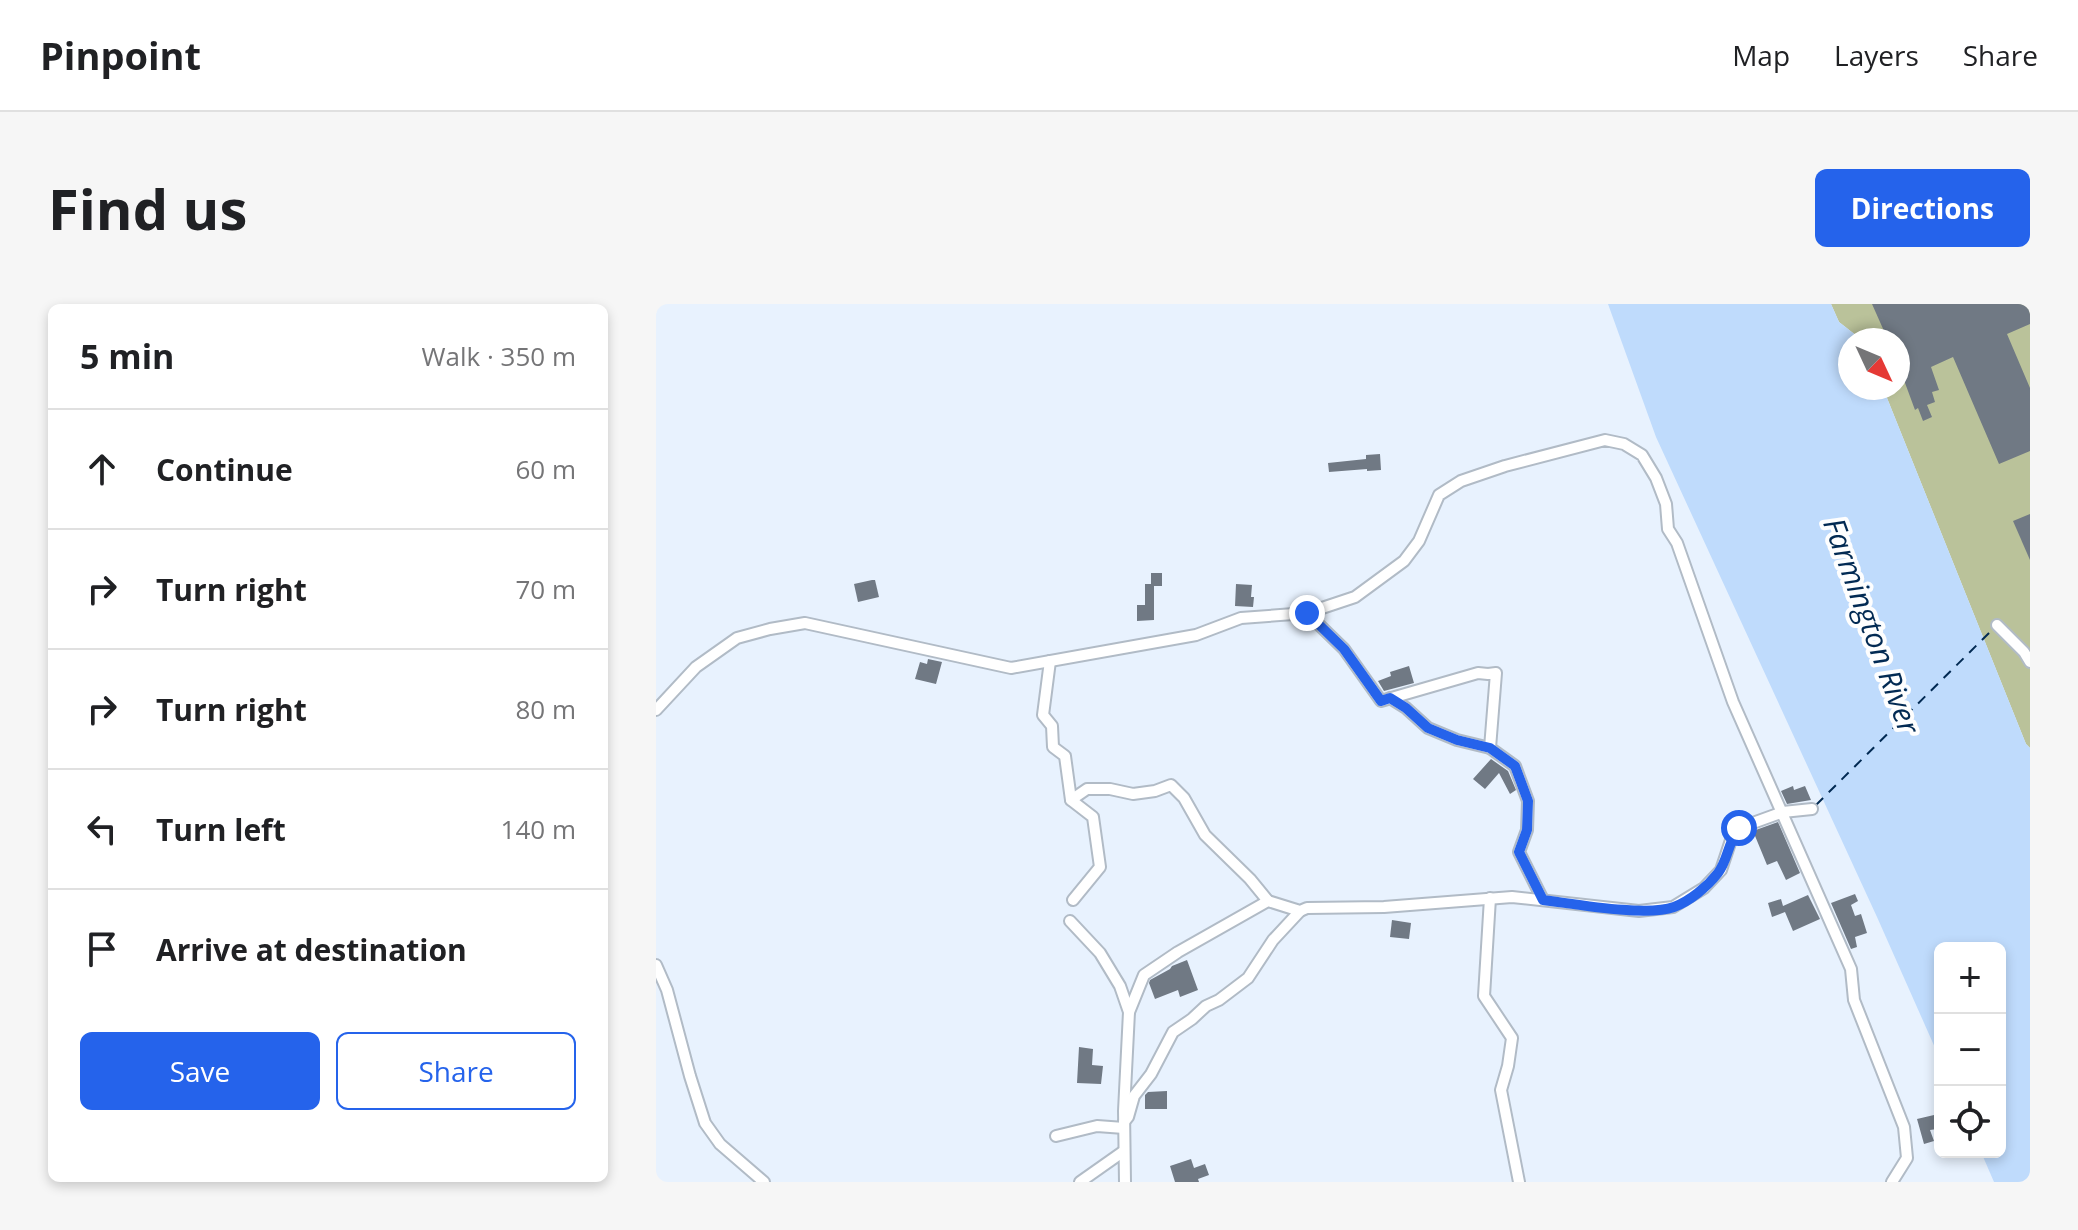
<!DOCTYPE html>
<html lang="en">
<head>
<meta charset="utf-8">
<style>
  body { margin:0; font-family:"Open Sans",sans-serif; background:#f6f6f6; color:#202124 }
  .controls { position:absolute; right:24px; bottom:24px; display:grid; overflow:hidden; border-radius:12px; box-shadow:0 4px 12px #0003 }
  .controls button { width:72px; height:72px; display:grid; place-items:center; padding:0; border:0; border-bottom:2px solid #e0e0e0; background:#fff; color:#202124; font:40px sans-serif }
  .compass { position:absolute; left:1182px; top:24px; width:72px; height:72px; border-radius:50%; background:#fff; box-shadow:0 4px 12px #0003; rotate:134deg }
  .stop { position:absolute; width:24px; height:24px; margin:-18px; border:6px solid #2563eb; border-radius:50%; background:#fff }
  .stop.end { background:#2563eb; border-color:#fff; box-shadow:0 2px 8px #0008 }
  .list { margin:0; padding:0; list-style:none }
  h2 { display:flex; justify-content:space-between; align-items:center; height:104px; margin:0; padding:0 32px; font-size:34px }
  h2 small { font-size:26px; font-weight:400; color:#757577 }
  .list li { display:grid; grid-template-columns:52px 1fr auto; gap:24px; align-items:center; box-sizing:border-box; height:120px; padding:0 32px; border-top:2px solid #e0e0e0 }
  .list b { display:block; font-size:30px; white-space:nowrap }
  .list em { font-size:26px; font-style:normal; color:#757577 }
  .actions { display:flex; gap:16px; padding:24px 32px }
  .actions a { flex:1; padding:18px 0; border:2px solid #2563eb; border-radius:12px; text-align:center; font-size:28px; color:#2563eb }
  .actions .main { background:#2563eb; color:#fff }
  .icon { flex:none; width:44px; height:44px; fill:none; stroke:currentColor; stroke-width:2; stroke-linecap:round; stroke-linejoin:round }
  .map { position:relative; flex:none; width:1374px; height:878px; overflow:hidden; border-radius:12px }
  header { display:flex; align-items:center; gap:48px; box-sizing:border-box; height:112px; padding:0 40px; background:#fff; border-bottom:2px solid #e0e0e0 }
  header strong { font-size:38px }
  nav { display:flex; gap:44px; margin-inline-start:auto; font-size:28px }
  .intro { display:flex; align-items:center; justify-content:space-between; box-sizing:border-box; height:192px; padding:0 48px }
  h1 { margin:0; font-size:56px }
  .button { padding:20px 36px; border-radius:12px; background:#2563eb; color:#fff; font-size:28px; font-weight:700 }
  main { display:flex; gap:48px; padding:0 48px }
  aside { flex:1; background:#fff; border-radius:12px; box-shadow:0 4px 12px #0003 }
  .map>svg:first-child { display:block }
</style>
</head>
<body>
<header>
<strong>Pinpoint</strong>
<nav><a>Map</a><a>Layers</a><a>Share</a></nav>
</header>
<div class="intro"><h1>Find us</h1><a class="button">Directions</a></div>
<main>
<aside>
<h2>5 min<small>Walk · 350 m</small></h2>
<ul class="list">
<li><svg class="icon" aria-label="ahead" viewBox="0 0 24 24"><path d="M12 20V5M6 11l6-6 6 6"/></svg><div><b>Continue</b></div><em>60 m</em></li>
<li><svg class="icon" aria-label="right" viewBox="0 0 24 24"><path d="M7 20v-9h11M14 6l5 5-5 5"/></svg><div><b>Turn right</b></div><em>70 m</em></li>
<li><svg class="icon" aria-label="right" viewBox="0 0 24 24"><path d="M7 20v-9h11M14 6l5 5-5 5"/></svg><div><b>Turn right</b></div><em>80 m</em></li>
<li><svg class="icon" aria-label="left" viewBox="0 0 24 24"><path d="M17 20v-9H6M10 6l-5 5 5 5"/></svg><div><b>Turn left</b></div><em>140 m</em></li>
<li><svg class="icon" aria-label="arrive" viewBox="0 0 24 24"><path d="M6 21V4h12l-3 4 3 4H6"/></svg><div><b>Arrive at destination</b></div></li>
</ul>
<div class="actions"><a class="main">Save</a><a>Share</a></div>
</aside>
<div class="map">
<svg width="1374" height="878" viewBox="0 0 1374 878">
  <rect width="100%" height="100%" fill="#e8f2fe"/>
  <path fill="#bac29a" d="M1175,0H1374V444L1370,440L1227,84H1242V36H1206L1183,18Z"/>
  <path fill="#bfdbfc" d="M952,0H1175L1183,18L1206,36H1194V84H1227L1370,440L1374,444V878H1338L1325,848H1344V644H1284V755L1221,613L1000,133Z"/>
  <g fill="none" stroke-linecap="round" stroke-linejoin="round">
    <path stroke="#022a53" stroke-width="2" stroke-dasharray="10 8" stroke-linecap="butt" d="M1160,501L1337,325"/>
  </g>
  <g fill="#707984">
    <path d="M1216,0H1374V20L1351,30L1374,84V147L1343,160L1297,53L1275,63L1283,86L1276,88L1279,98L1271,101L1276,113L1267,117L1262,104L1259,106L1242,60V36H1232Z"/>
    <path d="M724,150L725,166L711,167V165L673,168L672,159L710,155V151Z"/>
    <path d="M1374,210V256L1357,217Z"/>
    <path d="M495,269H506V282H498V316L481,317V301H489V280H495Z"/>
    <path d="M216,276H219L223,293L202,298L198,280Z"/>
    <path d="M580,280L596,281L595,293H598L597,303L579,302Z"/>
    <path d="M272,355L286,358L280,380L259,375L264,358L271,360Z"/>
    <path d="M753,362L758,379L728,387L722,377L735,372L734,368Z"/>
    <path d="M835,455L852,467L860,486L854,490L843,469L829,485L817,475Z"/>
    <path d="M1137,482L1138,486L1149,482L1155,496L1131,500L1125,487Z"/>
    <path d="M1122,518L1144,569L1130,576L1121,557L1111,561L1097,527Z"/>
    <path d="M1199,590L1202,597L1195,601L1199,612L1205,610L1211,629L1199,633L1201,643L1195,645L1175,599Z"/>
    <path d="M1152,591L1164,615L1137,627L1129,608L1116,613L1112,599L1125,595L1127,602Z"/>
    <path d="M736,616L755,619L753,635L734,633Z"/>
    <path d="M531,656L542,686L524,693L522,686L499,695L493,679L494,676L514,665L516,662Z"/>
    <path d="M423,743L437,745L436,761L447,762L445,780L421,779Z"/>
    <path d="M511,787V805H489V791L492,788Z"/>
    <path d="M1278,811L1281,825L1274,826L1278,837L1268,840L1261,815Z"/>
    <path d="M535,855L538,864L549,860L553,871L542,875L543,878H519L514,862Z"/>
  </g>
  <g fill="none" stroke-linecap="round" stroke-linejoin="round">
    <defs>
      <g id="minor">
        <path d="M651,309L688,345L725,397L822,369L832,370L840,369L834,444L859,462L872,497L871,526L863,548L887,596"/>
        <path d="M1341,321L1368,348L1374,358"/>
        <path d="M394,357L387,411L396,422L397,443L409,452L415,496L437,513L444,563L417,596"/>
        <path d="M734,394L750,404L772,424L801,436L834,444"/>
        <path d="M0,406L40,363L81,334L114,325L149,319L355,364L540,331L585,314L651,309L699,293L748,257L763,237L783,191L805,177L849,162L949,136L968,140L986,151L1000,174L1010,200L1012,225L1021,239L1077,398L1195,665L1198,696L1248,823L1251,854L1236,878"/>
        <path d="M415,496L431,485H454L477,490L499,487L515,481L528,494L549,531L594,575L612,597"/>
        <path d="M834,594L828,692L856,734L852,762L845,786L863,878"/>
        <path d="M414,617L444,649L464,682L473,708L468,807L469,878"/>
        <path d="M0,661L11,686L34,772L49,819L64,840L108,878"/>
        <path d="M473,708L488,671L522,648L612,597L644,607L651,604L728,603L856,593L983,607L1017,603L1048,584L1065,566L1076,533L1083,524L1127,508L1156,505"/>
        <path d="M468,818L472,813L478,792L495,770L517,728L536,715L550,702L563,696L592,674L617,636L644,607"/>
        <path d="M400,832L441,822L468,824"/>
        <path d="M424,878L468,847"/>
      </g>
    </defs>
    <use href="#minor" stroke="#b1bbc6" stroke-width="14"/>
    <use href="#minor" stroke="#fff" stroke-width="10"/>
  </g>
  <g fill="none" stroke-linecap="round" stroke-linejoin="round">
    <path stroke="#2563eb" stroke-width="10" d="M651,309L688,345L725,397L734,394L750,404L772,424L801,436L834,444L859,462L872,497L871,526L863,548L887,596C919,600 990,613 1018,603C1034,597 1051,583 1062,569C1072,556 1072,538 1083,524"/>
  </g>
  <g text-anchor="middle" stroke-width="8" stroke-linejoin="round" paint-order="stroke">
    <g font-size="30" font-style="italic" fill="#022a53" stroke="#fefefe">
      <text transform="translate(1215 322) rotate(70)" y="10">Farmington River</text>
    </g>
  </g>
</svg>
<div class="controls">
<button>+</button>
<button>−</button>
<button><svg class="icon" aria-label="locate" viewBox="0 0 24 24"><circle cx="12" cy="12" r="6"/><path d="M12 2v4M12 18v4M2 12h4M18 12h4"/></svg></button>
</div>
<svg class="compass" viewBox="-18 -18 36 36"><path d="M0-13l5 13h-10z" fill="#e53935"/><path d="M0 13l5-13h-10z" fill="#757577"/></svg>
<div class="stop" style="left:1083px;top:524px"></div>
<div class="stop end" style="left:651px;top:309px"></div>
</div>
</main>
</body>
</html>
